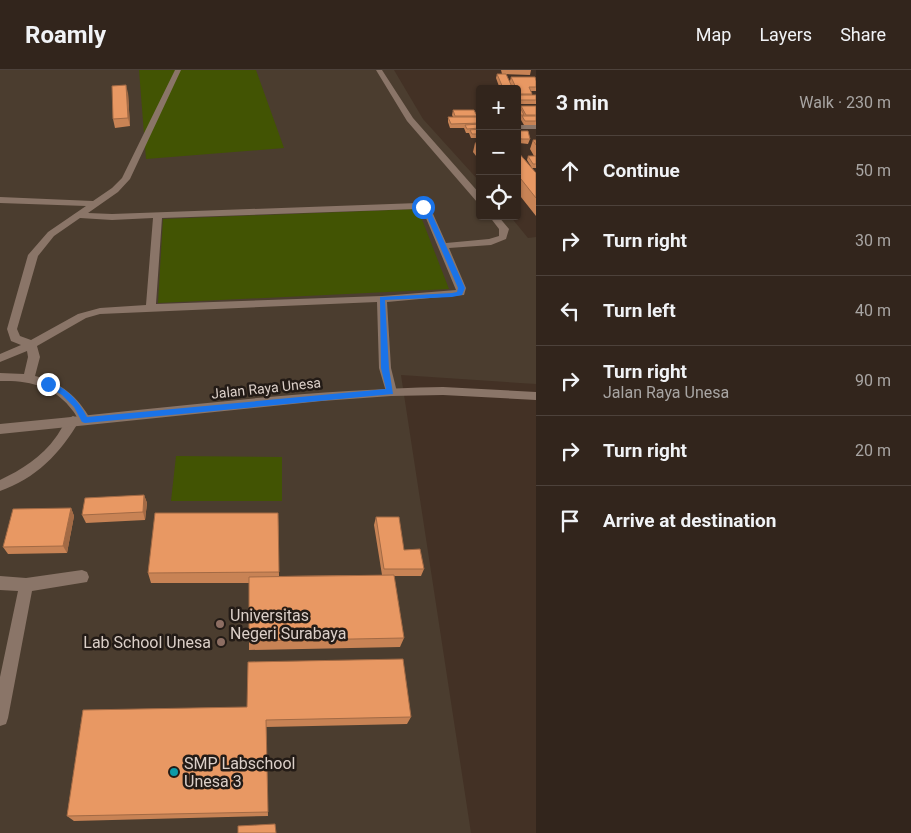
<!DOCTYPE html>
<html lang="en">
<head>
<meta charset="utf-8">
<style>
  body { margin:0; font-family:Roboto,sans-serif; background:#3a2d25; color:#f1f3f6 }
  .controls { position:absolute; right:15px; top:15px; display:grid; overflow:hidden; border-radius:5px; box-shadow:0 1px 4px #0004 }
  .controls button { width:45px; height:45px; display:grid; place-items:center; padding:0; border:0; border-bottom:1px solid #4d423b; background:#32251c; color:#f1f3f6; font:25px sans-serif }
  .stop { position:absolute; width:15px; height:15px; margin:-11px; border:4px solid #1a73e8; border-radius:50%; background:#fff }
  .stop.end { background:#1a73e8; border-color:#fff; box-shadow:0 1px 5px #0008 }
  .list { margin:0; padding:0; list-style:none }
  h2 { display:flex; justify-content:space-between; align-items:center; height:65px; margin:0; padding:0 20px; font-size:21px }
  h2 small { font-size:16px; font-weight:400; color:#a8a5a3 }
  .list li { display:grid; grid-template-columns:32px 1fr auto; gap:15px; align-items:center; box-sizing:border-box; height:70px; padding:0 20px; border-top:1px solid #4d423b }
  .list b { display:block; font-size:19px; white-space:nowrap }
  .list p { margin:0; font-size:16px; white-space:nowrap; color:#a8a5a3 }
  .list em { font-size:16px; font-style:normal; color:#a8a5a3 }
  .icon { flex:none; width:28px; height:28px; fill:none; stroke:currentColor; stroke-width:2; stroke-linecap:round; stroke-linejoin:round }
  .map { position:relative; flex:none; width:536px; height:763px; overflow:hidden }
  header { display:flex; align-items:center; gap:30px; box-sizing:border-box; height:70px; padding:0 25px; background:#32251c; border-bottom:1px solid #4d423b }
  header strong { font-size:24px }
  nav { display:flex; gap:28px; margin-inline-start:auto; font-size:18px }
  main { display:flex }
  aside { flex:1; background:#32251c }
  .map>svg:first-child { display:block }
</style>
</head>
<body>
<header>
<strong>Roamly</strong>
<nav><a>Map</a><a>Layers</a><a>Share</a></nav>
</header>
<main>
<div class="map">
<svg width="536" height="763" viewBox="0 0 536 763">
  <rect width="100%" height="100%" fill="#433125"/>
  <path fill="#4b3d2f" d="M0,0H394L423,49L480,112V146H510L528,168L536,167V314L401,305L471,763H0Z"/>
  <g fill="#425403">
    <path d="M139,0H256L284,78L146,89Z"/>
    <path d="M418,139L449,219L158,233L163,149Z"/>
    <path d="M176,386L282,387V431H171Z"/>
  </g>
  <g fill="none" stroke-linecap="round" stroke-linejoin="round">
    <g fill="#8a7568" fill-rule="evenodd">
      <path d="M175,0H181L130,109L118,122L88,143L112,144L418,133L430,137L446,173L489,169L499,166V159L489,146H498L509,159L506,169L491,175L449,178L466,218L464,225L387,232L391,298L397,322L395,325H387L379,298L377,232L100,244L86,248L37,276L40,287L35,306C61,312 78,327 91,350L89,353C79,356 78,347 73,341C55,316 29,310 0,311V303L24,304L28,287L27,281L0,292V284L21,275L11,271L7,259L28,185L48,162L86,136L0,133V127L93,131L112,118L122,108ZM417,139L423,141L456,220L382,226L156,234L162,148ZM80,148L112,150L153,148L146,235L100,238L78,244L31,270L20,266L17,259L38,186L54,166Z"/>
      <path d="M376,0H382L413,48L480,124V133L477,132L407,51Z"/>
      <path d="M73,346L77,348L79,351C61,383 35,409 0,421V410C21,400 42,387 56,367C61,361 65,349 73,346Z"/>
      <path d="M82,500L87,502L89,507L87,512L32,521L8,648L6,654L0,656V607L18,521L0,520V506L26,508Z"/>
    </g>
    <rect fill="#8a7568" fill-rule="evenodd" x="517" y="55" width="19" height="4"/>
    <path fill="#8a7568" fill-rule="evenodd" d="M443,317L536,322V330L443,325L391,326L322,331L0,364V354C147,340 295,320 443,317Z"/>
  </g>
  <g fill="#c88355">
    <path d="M501,0H531L530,5L502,4Z"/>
    <path d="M497,4L510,11L511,7L536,11V21H531L532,25H536V34H517V19H500L496,8Z"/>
    <path d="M478,17L480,19V27L477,22Z"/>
    <path d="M128,23L130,56L115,58L113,49Z"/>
    <path d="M517,35L520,38L521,36H536V55H524L521,50H517Z"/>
    <path d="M453,40L477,46L476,47H480V68H471L469,63H466L464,58H450L448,52V47H453L452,45Z"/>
    <path d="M518,61L530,69L528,74L519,73L517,66Z"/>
    <path d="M533,70H536V98H532L536,103V146L517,122V81L532,98L527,90L528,86H534L530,79Z"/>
    <path d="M475,73H480V91L473,82Z"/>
    <path d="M144,425L147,433L145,450L86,453L82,445Z"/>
    <path d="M71,438L74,446L67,483L8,484L3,477Z"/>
    <path d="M278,443L279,506L382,505L374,455L376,447L404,480L424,499L421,506H394L404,568L400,577L249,580V513H151L148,503Z"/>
    <path d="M83,640L411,647L407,654L266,657L268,746L74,751L67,746Z"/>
  </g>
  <g fill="#a26a45">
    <path d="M126,15L128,23L130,56L128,48Z"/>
    <path d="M144,425L147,433L145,450L143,442Z"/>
    <path d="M71,438L74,446L67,483L63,476Z"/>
  </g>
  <g fill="#e89863" stroke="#a26a45">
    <path d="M497,4H506L513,19L503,18Z"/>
    <path d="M511,7H535L536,11V17H529L532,24H519Z"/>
    <path d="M126,15L128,48L113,49L112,16Z"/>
    <path d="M478,17H491V19H480V21Z"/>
    <rect x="517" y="25" width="19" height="5"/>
    <path d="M517,35H519L524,45H517Z"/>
    <path d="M521,36H536V45H526Z"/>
    <path d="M453,40H474L477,46H455Z"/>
    <path d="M522,46H536V51H525Z"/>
    <path d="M448,47H480V53L451,54Z"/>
    <path d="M480,54V58L467,59L465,55Z"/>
    <path d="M480,59V64H472L470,60Z"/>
    <path d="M518,61H528L530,69H521Z"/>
    <path d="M533,70H536V75Z"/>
    <path d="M475,73H480V79Z"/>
    <path d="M517,81L536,103V128L517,104Z"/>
    <path d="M528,86H536V94H533Z"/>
    <path d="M144,425L143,442L82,445L85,428Z"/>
    <path d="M71,438L63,476L3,477L13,439Z"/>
    <path d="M155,443H278L279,502L148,503Z"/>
    <path d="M376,447H399L404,480L420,479L424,499H384Z"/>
    <path d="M394,505L404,568L249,571V507Z"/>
    <path d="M403,589L411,647L266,650L268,742L67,746L83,640L247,637L248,592Z"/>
    <path d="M275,754L276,763H238V756Z"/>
  </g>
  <path fill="#1a73e8" d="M423,135L430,140L465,218L462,225L452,227L385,230L389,298L393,324L85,353L82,352L74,337L62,325L44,314L48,311C67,318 78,330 87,347L386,319L381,298L380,227L452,223L457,222L458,218L424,140L420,137Z"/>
  <g fill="#8d6e63" stroke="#231b16" stroke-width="2">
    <circle cx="220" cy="554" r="5"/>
    <circle cx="221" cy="572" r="5"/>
  </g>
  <circle fill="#0f9aa8" stroke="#231b16" stroke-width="2" cx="174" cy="702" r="5"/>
  <g text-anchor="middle" stroke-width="5" stroke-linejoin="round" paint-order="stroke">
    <g font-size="14" fill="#dbcfc8" stroke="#231b16">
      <text transform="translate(266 318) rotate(-6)" y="5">Jalan Raya Unesa</text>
    </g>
    <g font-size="16" fill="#dbcfc8" stroke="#231b16" text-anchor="start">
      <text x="230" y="551">Universitas<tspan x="230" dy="18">Negeri Surabaya</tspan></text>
      <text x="211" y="578" text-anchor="end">Lab School Unesa</text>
      <text x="184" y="699">SMP Labschool<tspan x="184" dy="18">Unesa 3</tspan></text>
    </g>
  </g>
</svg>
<div class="controls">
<button>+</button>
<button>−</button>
<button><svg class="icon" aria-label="locate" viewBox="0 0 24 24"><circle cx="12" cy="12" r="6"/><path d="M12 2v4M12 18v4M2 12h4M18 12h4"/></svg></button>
</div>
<div class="stop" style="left:423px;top:137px"></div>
<div class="stop end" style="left:48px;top:314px"></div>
</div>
<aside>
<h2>3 min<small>Walk · 230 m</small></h2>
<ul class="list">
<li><svg class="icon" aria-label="ahead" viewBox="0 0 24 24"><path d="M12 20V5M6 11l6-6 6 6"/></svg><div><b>Continue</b></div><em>50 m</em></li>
<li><svg class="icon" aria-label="right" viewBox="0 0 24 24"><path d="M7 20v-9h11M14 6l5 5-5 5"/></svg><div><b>Turn right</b></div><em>30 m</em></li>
<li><svg class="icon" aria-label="left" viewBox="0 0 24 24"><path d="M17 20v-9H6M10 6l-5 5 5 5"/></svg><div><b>Turn left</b></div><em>40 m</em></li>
<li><svg class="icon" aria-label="right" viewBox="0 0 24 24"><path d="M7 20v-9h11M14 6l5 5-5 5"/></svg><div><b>Turn right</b><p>Jalan Raya Unesa</p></div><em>90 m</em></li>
<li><svg class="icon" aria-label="right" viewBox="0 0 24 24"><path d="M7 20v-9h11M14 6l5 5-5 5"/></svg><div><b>Turn right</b></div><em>20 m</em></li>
<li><svg class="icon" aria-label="arrive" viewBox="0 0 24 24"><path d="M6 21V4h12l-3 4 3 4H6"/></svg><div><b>Arrive at destination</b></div></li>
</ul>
</aside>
</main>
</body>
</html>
